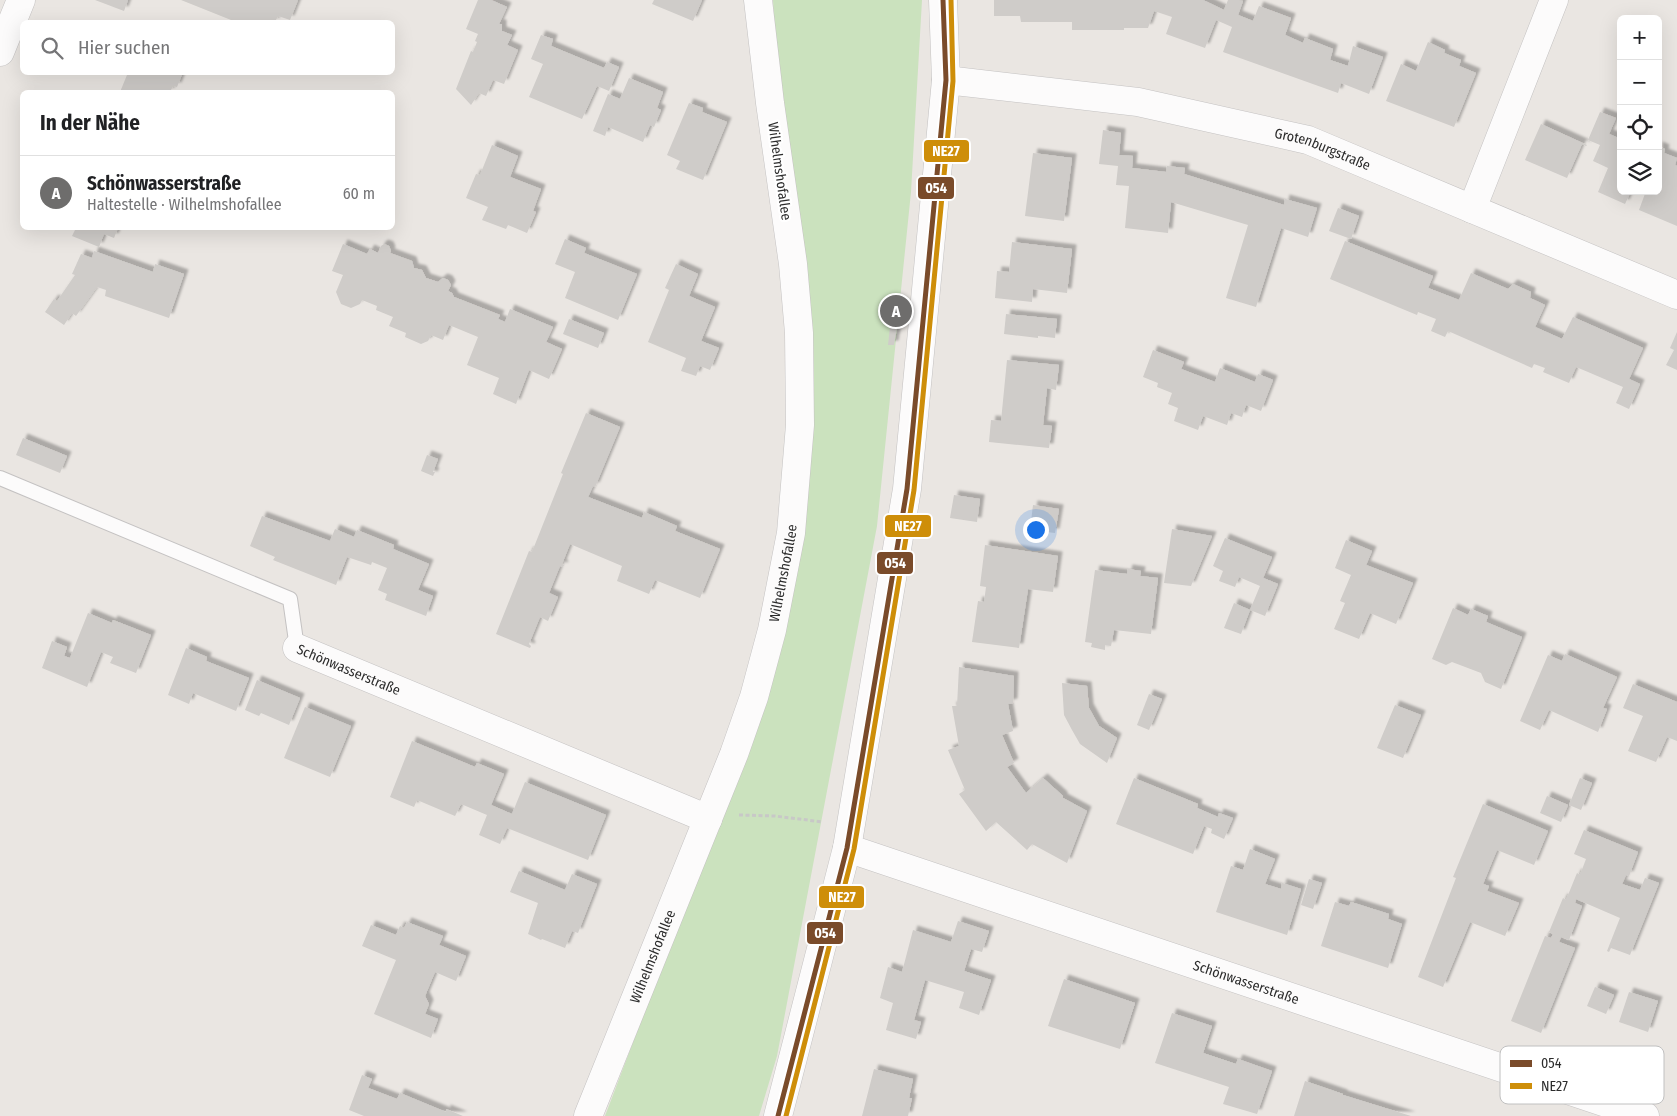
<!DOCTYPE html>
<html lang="de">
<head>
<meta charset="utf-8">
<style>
  body { margin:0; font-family:"Fira Sans Condensed",sans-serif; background:#f2f2f2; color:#202124 }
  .controls { position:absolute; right:15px; top:15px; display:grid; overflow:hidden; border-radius:8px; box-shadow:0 5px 20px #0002 }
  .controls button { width:45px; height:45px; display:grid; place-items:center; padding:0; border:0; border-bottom:1px solid #e0e0e0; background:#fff; color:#202124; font:25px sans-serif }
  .you { position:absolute; left:1035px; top:529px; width:18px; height:18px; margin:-12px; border:4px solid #fff; border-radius:50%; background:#1a73e8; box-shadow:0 0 0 8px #1a73e833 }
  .badge { display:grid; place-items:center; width:32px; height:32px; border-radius:50%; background:#6e6d6c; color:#fff; font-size:16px; font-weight:700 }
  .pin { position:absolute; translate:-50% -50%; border:2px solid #fff; box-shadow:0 1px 5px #0006 }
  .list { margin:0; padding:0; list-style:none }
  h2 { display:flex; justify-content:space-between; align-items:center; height:65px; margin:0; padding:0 20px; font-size:21px }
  h2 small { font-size:16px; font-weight:400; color:#757577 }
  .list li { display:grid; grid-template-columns:32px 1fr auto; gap:15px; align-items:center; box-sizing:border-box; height:75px; padding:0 20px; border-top:1px solid #e0e0e0 }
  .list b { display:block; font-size:19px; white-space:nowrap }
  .list p { margin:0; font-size:16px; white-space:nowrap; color:#757577 }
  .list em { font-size:16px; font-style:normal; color:#757577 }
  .icon { flex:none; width:28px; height:28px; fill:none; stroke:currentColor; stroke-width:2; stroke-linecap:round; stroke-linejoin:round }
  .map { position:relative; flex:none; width:1677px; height:1116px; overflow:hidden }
  .search { position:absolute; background:#fff; box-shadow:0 5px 20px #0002; left:20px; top:20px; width:375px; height:55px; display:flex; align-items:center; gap:12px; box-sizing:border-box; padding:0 18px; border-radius:8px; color:#757577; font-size:19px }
  .panel { position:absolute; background:#fff; box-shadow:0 5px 20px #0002; left:20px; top:90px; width:375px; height:140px; border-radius:8px }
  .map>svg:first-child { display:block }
</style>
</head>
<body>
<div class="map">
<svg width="1677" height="1116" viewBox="0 0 1677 1116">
  <defs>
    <filter id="shadow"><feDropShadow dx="4.5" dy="-4.5" stdDeviation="1" flood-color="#0004"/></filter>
  </defs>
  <rect width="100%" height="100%" fill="#eae6e2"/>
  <path fill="#cbe2be" d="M773,0H922L911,192L877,526L777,1056L759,1116H605L698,872L800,542Z"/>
  <g fill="#cfccc9" filter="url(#shadow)">
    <path d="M95,0H128L124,11Z"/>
    <path d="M181,0H298L290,20L278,16L275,22H236Z"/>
    <path d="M478,0H491L507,7L499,24H502V31L512,35L507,45L518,50L504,84L493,80L486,96L479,93L471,105L456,89L471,51L473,52L477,42L475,41L478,34L466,29Z"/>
    <path d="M654,0H702L693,21L652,4Z"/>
    <path d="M994,0H1203L1224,10L1228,0H1239L1243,1L1238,15L1253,21L1259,6L1291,18L1285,35L1303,43L1305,38L1333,49L1330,60L1348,66L1353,46L1383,57L1369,94L1341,83L1338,93L1223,52L1232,27L1216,20L1205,48L1166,34L1172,17L1154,11L1148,28H1124V30H1072V22H1021L1020,16H994Z"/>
    <path d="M541,35L553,39L551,46L604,68L607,62L619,67L609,91L597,86L582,119L529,97L543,64L531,59Z"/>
    <path d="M1428,42L1445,50L1444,53L1461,60L1459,66L1476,73L1454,127L1386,101L1401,64L1416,71Z"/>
    <path d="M123,72H183L177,87L173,86L170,92H120L127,75Z"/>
    <path d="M629,78L663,92L657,108L661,110L654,127L650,125L643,142L608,127L605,136L593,131L608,94L620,99Z"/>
    <path d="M689,103L703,108L702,112L727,122L703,180L676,169L680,161L667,155Z"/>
    <path d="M1600,112L1616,118L1609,134L1621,139V191H1631L1625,204L1598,192L1608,168L1593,161L1600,145L1588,140Z"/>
    <path d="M1541,124L1587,145L1586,146L1582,144L1567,178L1525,160Z"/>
    <path d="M1103,130L1121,133L1119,155L1133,156L1132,168L1166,172L1167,166L1185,168L1184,174L1284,205L1285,199L1317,208L1308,237L1281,228L1256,307L1226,298L1248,225L1171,202L1168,233L1125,228L1129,186L1116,185L1118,166L1099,164Z"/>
    <path d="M492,145L518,156L510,177L541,189L533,211L536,212L527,233L508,225L506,229L482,220L488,207L466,198L476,174L480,175Z"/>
    <path d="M1658,146L1665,149L1664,153L1677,158L1675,165L1677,166V226L1639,210L1646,191H1658Z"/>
    <path d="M1033,153L1072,158L1064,221L1025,216Z"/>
    <path d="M1338,208L1359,216L1351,239L1329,231Z"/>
    <path d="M76,228H118L114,238L104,234L99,247L72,236Z"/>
    <path d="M565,239L586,248L584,253L637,274L618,320L565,298L575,272L555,264Z"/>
    <path d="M1345,241L1433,276L1428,288L1459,300L1471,273L1508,289L1513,284L1531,292L1530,298L1545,305L1535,327L1562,339L1573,317L1643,348L1629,379L1640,384L1629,409L1616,403L1623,387L1588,372L1576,367L1569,383L1543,372L1545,368L1534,364L1532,368L1448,331L1445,337L1431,331L1436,319L1418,312L1417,315L1330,279Z"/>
    <path d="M1012,242L1072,249L1067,293L1033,289L1032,302L995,298L997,271L1009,272Z"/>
    <path d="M343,244L367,254L370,249L378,253L381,246L384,244L389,246L391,251L390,253L412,261L414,268L422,270L426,278L438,282L443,278L448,280L451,285L448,291L452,293L454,297L500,315L498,319L505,322L510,309L553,327L546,342L562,349L549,379L529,370L516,404L493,394L499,378L467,365L478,337L449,325L443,340L431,335L428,341L421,344L405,337L406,333L389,326L393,317L376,310L377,306L362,300L360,304L351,308L341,304L336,292L343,275L332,271Z"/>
    <path d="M94,251L153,272L155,264L184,274L169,318L105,296L106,290L97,287L76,316L72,313L64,325L45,312L54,299L57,301L75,275L72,274L81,254L92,258Z"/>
    <path d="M676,264L698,274L689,296L715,307L701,341L719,348L710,370L700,366L696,376L681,371L686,358L648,342L669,290L665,288Z"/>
    <path d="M1006,314L1057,319L1055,338L1038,336V338L1004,334Z"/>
    <path d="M569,319L604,333L598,348L563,334Z"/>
    <path d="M890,327L897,328L894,345H888Z"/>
    <path d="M1677,332V370L1666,365L1674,350L1670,348Z"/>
    <path d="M1153,350L1184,362L1181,369L1215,382L1220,368L1255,382L1258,374L1273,380L1261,411L1246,405L1242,417L1231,413L1227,425L1203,416L1198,430L1174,421L1178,408L1168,404L1172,393L1157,387L1158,383L1143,377Z"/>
    <path d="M1007,360L1059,365L1056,390L1047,388L1043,425L1052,426L1049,448L989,442L991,420L1001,421Z"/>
    <path d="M586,413L620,427L595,487L593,486L588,497L642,518L644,512L677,526L675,531L720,549L700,598L655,580L649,594L617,581L622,566L570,544L562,564L564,565L563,567L560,566L549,593L558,597L548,621L540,617L529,644L531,646L530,648L496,634L529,551L532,552L563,474L561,473Z"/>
    <path d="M23,438L67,456L60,473L16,455Z"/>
    <path d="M427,455L438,459L433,472H435L433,476L421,471Z"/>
    <path d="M954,495L980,499L977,522L950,518Z"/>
    <path d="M1033,505L1059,509L1055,533L1030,530Z"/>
    <path d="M262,516L330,541L335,529L354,537L357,530L394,545L393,549L429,564L418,590L433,596L426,616L385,600L387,594L378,590L387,568L372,562L371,565L347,557L336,585L273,560L275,557L250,546Z"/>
    <path d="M1172,529L1212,536L1191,586L1164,583Z"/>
    <path d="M1225,538L1272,557L1263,578L1278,584L1265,616L1250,610L1260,586L1239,577L1235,587L1219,581L1223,571L1213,566Z"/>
    <path d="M1346,540L1372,551L1366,565L1413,583L1396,624L1370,613L1359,639L1334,629L1345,603L1340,601L1351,575L1335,568Z"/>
    <path d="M985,545L1058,556L1053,592L1028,589L1019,648L972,642L978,601L984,602L986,587L980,586Z"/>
    <path d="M1128,569L1141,571L1140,576L1158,578L1151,634L1114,630L1111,646L1105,645V650L1091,647L1092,643L1085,642L1095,570L1127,574Z"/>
    <path d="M1234,603L1250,610L1241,634L1224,628Z"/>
    <path d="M1453,608L1468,615L1471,609L1488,616L1486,622L1522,637L1501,689L1485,682L1481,673L1452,662L1446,665L1432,659Z"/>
    <path d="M88,613L112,623L113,620L151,635L136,673L110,663L113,657L101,652L87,687L42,668L52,641L67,647L64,656L70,658Z"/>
    <path d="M186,648L207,657L206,661L249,678L236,711L193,693L189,704L168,695Z"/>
    <path d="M1565,654L1617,677L1603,708L1607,709L1598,732L1549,710L1540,730L1520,721L1548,655L1562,661Z"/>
    <path d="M959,667L1014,676L1013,703L1008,704L1013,731L1002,735L1014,763L1007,767L1026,793L1043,778L1063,796V798L1087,811L1067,863L1032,844L1027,850L996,822L986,831L959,794L965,790L948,750L959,746L952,706H957Z"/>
    <path d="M257,680L300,698L289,725L261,713L259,716L245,710Z"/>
    <path d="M1062,683L1087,686L1089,708L1099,726L1117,738L1107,763L1080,744L1072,730L1064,715Z"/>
    <path d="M1633,684L1677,702V741L1667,737L1656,762L1628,751L1643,716L1623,708Z"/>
    <path d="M1149,694L1162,699L1149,730L1137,725Z"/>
    <path d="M1395,705L1421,715L1403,758L1377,748Z"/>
    <path d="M305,707L351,726L330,777L284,758Z"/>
    <path d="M412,741L475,767L477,763L504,774L491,805L512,814L525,782L606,815L588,860L507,828L500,844L479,835L487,815L461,804L455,816L417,800L414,807L390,797Z"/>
    <path d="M1134,778L1198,804L1197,808L1218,817L1219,813L1233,818L1224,839L1211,833L1212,829L1204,826L1193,854L1116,824Z"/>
    <path d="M1580,778L1592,783L1581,810L1569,805Z"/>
    <path d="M1547,796L1568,805L1561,822L1540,813Z"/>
    <path d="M1483,804L1548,831L1534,865L1497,850L1483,884L1489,886L1487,891L1519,903L1505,936L1470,922L1443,987L1418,977L1456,878L1453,877Z"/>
    <path d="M1584,830L1638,852L1629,876L1626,875L1622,884L1640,890L1645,878L1659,883L1630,955L1611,948L1609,952L1607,951L1620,918L1576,899L1575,903L1582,906L1569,940L1561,937L1559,942L1575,948L1541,1033L1511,1021L1545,936L1551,938L1553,934L1549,932L1563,898L1566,900L1577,873L1580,875L1586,859L1574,854Z"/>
    <path d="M1250,849L1275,859L1265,884L1281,889L1282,883L1301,889L1287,935L1216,912L1231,866L1243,870Z"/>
    <path d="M519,871L565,890L572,874L597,884L578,933L572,931L565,948L542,939L541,940L528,934L538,903L510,892Z"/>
    <path d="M1309,879L1322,883L1313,909L1301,905Z"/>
    <path d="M1335,902L1349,906L1351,902L1389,914L1388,919L1402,924L1388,968L1321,946Z"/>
    <path d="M958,921L989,931L982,952L971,949L964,971L991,980L979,1015L959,1008L964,992L925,980L914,1020L921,1022L916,1039L886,1030L893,1003L880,998L888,967L902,972L913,930L951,942Z"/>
    <path d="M407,922L443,936L439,945L466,956L456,981L435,972L425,996L429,1004L425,1014L438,1019L431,1038L374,1014L396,960L362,946L371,925L396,935L400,926L404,928Z"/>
    <path d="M1064,979L1135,1003L1120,1049L1048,1026Z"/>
    <path d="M1595,987L1614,995L1606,1014L1587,1006Z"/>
    <path d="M1629,992L1658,1001L1648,1032L1619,1022Z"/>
    <path d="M1172,1013L1212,1026L1203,1053L1236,1064L1238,1059L1272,1071L1257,1114L1223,1104L1229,1087L1155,1063Z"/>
    <path d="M874,1069L913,1079L909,1098H912L908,1116H862Z"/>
    <path d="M362,1075L372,1079L368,1088L397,1099L400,1093L446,1112V1109L463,1116H364L349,1110Z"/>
    <path d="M1305,1081L1343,1094V1095L1411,1116H1294Z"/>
  </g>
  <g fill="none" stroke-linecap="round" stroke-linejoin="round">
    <defs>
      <path id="service" d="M0,478L290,599L297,648"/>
      <g id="minor">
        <path d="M0,52L21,0"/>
        <path id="s1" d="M946,80L1138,102L1308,140L1677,295"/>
        <path d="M1472,209L1554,0"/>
        <path id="s2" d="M297,648L708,819"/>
        <path id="s3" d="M847,848L1645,1116"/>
        <path id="s4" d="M588,1116L734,754L754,697L772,630L791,533L800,425L799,333L793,264L770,103L758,0"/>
        <path d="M778,1116L847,848L907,489L946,80L943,0"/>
      </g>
    </defs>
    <use href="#service" stroke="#c4c2c2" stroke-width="16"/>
    <use href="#minor" stroke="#c4c2c2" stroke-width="29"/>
    <path stroke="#c8c8c7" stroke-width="3" stroke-dasharray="4 2.5" stroke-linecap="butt" d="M739,815L775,816L823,822"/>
    <use href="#service" stroke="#fcfbfb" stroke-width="14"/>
    <use href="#minor" stroke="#fcfbfb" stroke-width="28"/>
    <defs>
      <path id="bus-1" d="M778,1116L847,848L907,489L946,80L943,0"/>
      <path id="bus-2" d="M786,1116L854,849L914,490L953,81L951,0"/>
    </defs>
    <use href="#bus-1" stroke="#fff" stroke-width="9"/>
    <use href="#bus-2" stroke="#fff" stroke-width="9"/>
    <use href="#bus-1" stroke="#7a4b2a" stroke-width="5"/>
    <use href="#bus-2" stroke="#ce8e09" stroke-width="5"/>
  </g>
  <g text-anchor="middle" stroke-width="4.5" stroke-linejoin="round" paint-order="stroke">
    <g font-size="14" fill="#2c2c2c" stroke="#fff">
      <text dy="5" stroke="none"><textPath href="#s1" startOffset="384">Grotenburgstraße</textPath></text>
      <text transform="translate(780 171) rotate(82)" y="5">Wilhelmshofallee</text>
      <text dy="5" stroke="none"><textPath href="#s4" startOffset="578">Wilhelmshofallee</textPath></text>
      <text dy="5" stroke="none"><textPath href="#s2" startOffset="56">Schönwasserstraße</textPath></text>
      <text dy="5" stroke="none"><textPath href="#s4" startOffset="172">Wilhelmshofallee</textPath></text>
      <text dy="5" stroke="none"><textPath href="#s3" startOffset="421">Schönwasserstraße</textPath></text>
    </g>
  </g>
  <rect x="1500" y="1046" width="164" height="58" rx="8" fill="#fff" stroke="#c0c0c0" stroke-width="1"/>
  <rect x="1510" y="1060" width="22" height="7" fill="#7a4b2a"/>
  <rect x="1510" y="1083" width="22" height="6" fill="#ce8e09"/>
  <g font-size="14" fill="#2c2c2c">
    <text x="1541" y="1068">054</text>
    <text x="1541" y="1091">NE27</text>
  </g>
  <g stroke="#fff" stroke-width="2">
    <rect x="923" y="139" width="47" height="24" rx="5" fill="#ce8e09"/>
    <rect x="917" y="176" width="38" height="24" rx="5" fill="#7a4b2a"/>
    <rect x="884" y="514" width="48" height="24" rx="5" fill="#ce8e09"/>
    <rect x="876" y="551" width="38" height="24" rx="5" fill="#7a4b2a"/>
    <rect x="818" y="885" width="47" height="24" rx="5" fill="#ce8e09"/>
    <rect x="806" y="921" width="38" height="24" rx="5" fill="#7a4b2a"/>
  </g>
  <g font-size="14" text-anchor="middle" font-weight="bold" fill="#fff">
    <text x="946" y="156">NE27</text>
    <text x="936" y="193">054</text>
    <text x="908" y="531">NE27</text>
    <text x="895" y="568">054</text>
    <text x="842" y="902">NE27</text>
    <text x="825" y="938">054</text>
  </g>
</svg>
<div class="controls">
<button>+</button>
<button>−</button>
<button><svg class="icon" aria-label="locate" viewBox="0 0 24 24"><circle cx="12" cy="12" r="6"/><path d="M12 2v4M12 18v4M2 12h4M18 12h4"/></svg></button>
<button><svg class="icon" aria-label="layers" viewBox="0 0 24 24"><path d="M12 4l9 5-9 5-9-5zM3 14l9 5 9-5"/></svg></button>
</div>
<div class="you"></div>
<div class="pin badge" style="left:896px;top:311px">A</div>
<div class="search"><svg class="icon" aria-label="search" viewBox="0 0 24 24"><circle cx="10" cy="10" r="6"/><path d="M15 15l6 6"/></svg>Hier suchen</div>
<section class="panel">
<h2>In der Nähe<small></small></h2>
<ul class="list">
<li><span class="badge">A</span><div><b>Schönwasserstraße</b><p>Haltestelle · Wilhelmshofallee</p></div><em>60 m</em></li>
</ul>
</section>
</div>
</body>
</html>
